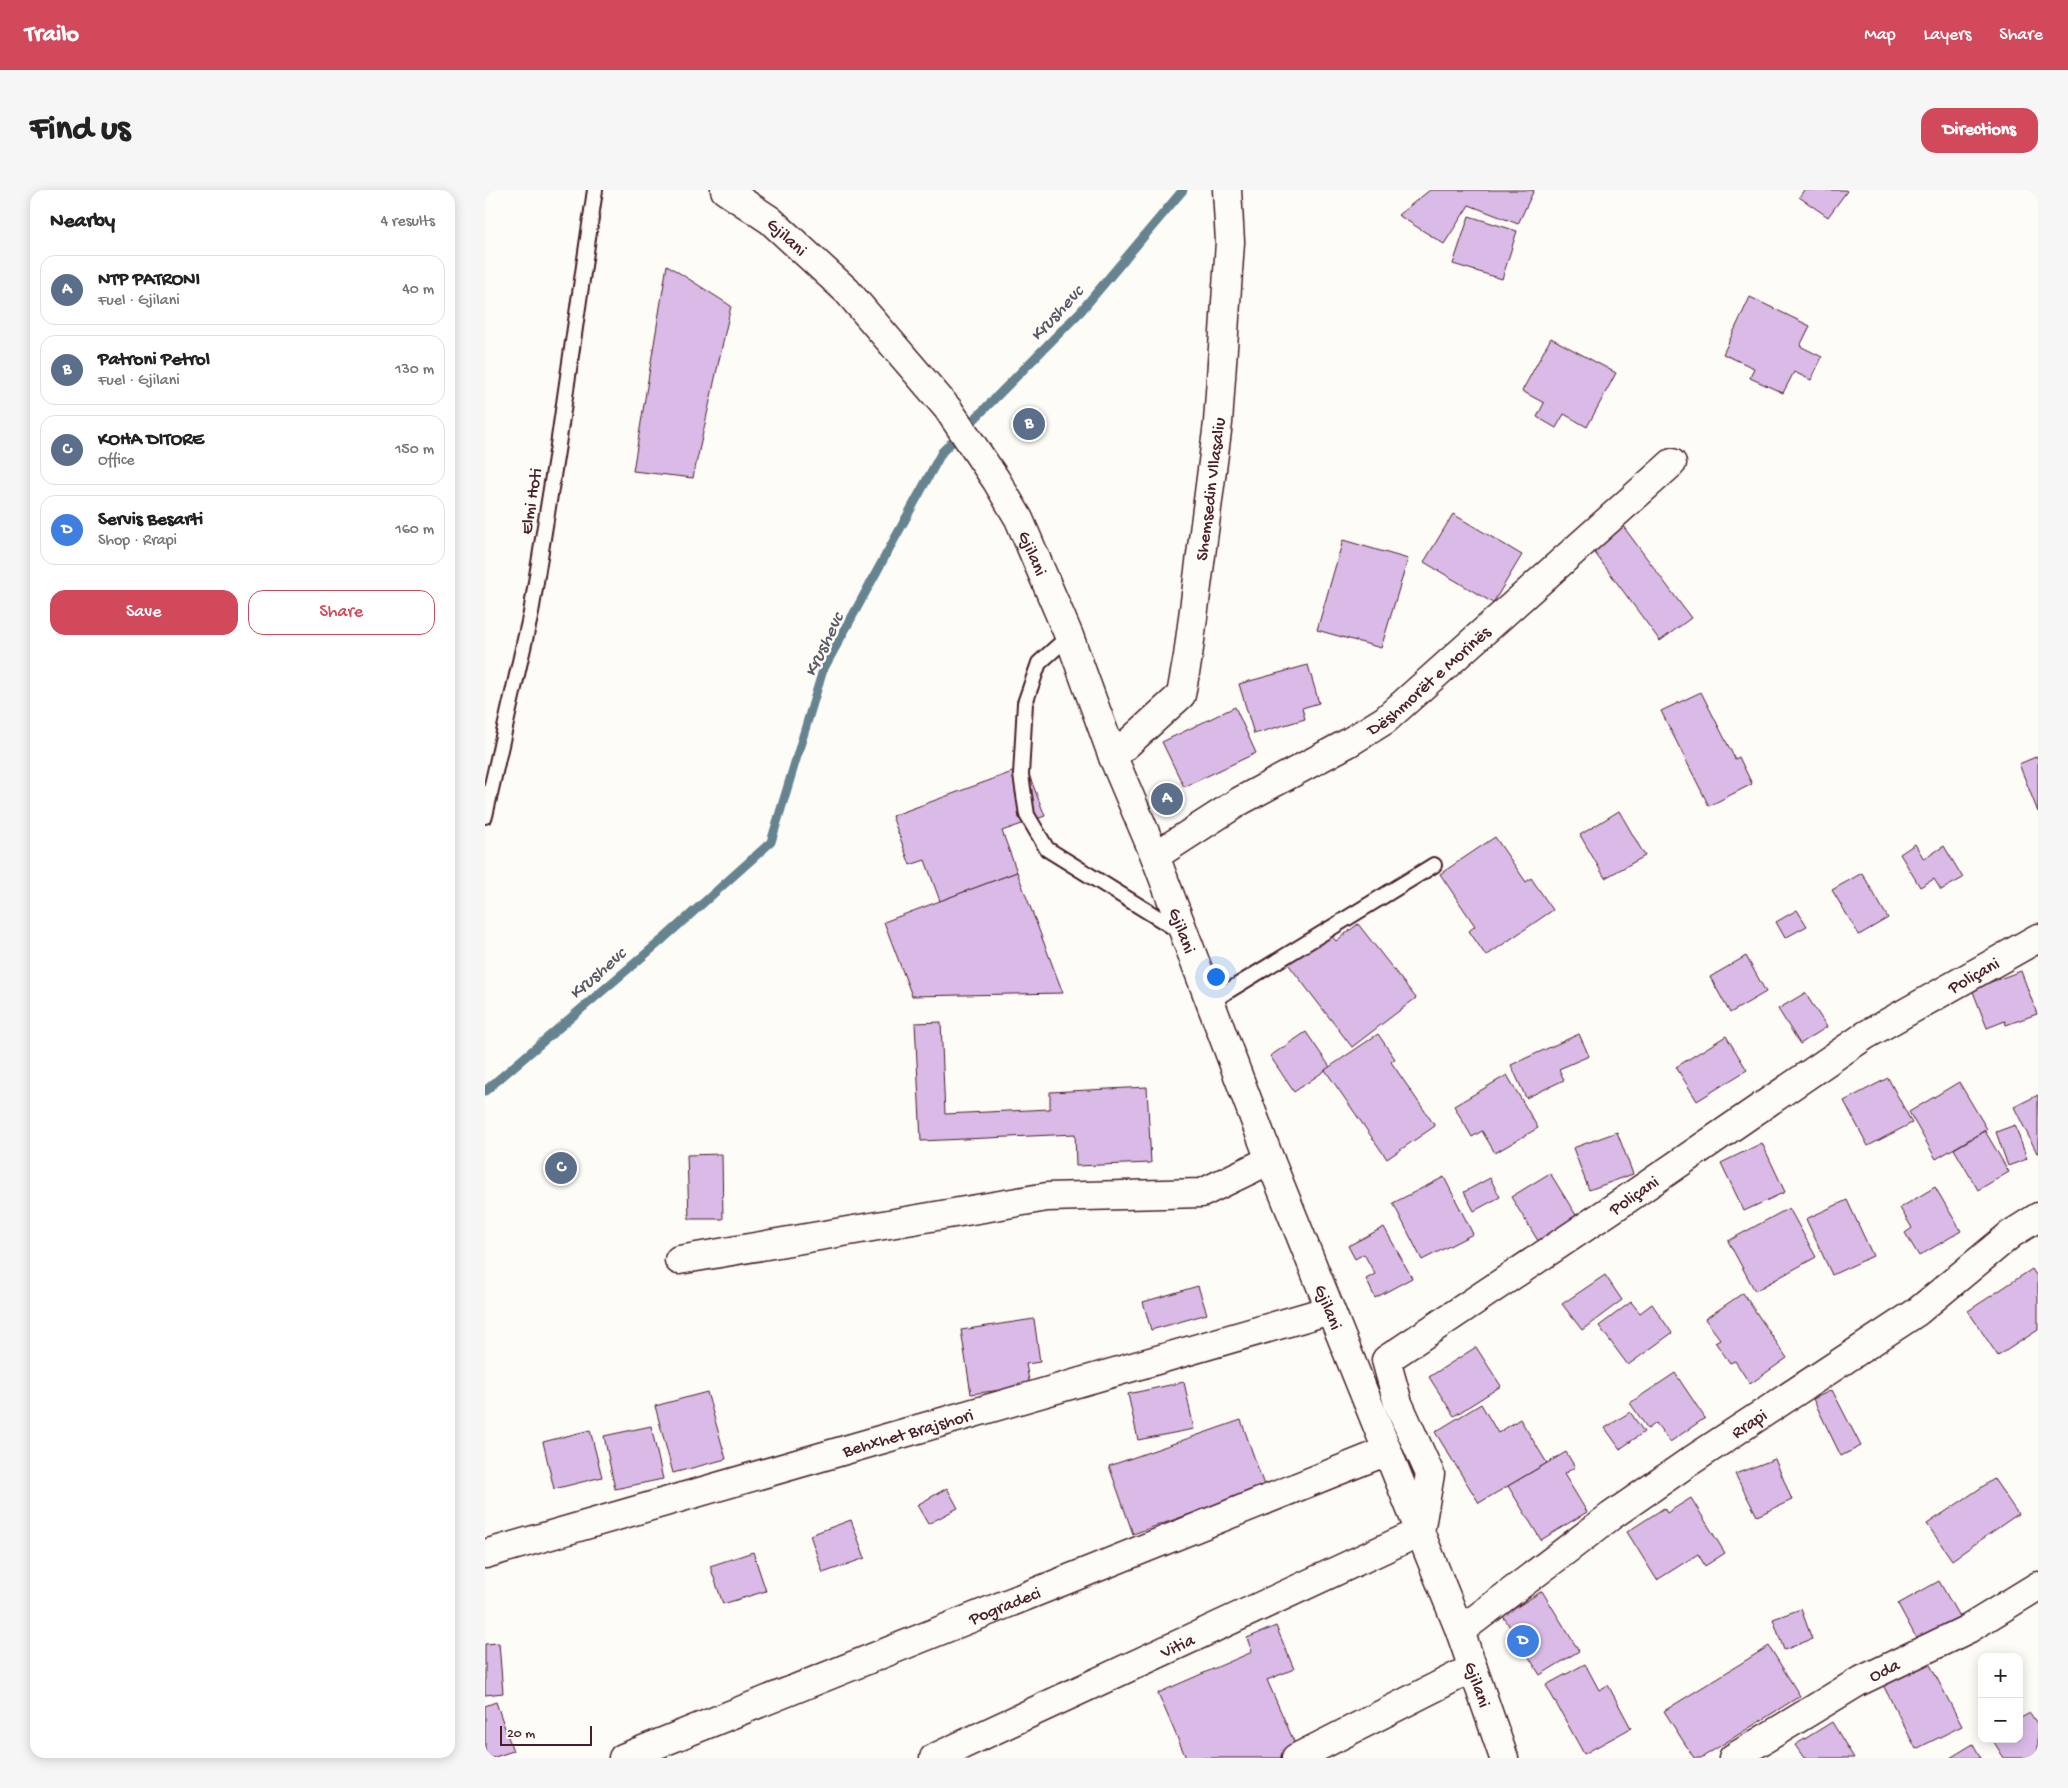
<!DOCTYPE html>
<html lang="en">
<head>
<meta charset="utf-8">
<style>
  body { margin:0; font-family:"Gochi Hand",sans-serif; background:#f6f6f6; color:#222 }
  .controls { position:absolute; right:15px; bottom:15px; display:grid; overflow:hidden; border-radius:10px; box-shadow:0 2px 12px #0003 }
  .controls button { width:45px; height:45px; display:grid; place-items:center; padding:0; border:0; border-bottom:1px solid #e0e0e0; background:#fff; color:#222; font:25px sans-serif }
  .scale { position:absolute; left:15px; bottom:12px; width:92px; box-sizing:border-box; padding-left:5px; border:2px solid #4a1f2b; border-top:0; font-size:14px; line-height:18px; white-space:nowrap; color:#4a1f2b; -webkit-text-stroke:4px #fdfcf7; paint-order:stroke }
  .you { position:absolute; left:730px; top:786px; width:18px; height:18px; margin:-12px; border:4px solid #fff; border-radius:50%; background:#1a73e8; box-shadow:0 0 0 8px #1a73e833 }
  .badge { display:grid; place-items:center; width:32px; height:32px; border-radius:50%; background:#d1495b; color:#fff; font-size:16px; font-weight:700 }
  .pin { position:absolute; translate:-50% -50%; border:2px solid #fff; box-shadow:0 1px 5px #0006 }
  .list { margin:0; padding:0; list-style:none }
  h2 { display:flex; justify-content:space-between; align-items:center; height:65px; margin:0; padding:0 20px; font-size:21px }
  h2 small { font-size:16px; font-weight:400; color:#767676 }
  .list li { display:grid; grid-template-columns:32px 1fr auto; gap:15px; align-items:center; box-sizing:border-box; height:70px; margin:0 10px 10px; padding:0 10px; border:1px solid #e0e0e0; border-radius:15px }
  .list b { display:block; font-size:19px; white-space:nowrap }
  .list p { margin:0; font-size:16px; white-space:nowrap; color:#767676 }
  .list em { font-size:16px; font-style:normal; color:#767676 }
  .actions { display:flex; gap:10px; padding:15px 20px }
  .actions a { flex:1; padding:11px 0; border:1px solid #d1495b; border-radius:15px; text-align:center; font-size:18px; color:#d1495b }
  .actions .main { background:#d1495b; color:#fff }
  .map { position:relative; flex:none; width:1553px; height:1568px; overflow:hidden; border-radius:15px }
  header { display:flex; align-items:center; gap:30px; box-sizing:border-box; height:70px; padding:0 25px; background:#d1495b; color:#fff }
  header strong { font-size:24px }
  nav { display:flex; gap:28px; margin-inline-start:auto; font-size:18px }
  .intro { display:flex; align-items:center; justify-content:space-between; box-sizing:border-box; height:120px; padding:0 30px }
  h1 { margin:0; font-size:35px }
  .button { padding:12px 22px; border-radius:15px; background:#d1495b; color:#fff; font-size:18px; font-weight:700 }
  main { display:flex; gap:30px; padding:0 30px }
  aside { flex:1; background:#fff; border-radius:15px; box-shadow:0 2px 12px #0003 }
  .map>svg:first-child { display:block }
</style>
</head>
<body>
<header>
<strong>Trailo</strong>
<nav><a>Map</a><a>Layers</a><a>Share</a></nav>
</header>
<div class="intro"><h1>Find us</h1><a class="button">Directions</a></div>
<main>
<aside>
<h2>Nearby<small>4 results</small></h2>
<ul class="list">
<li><span class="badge" style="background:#5c6f8a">A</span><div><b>NTP PATRONI</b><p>Fuel · Gjilani</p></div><em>40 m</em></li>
<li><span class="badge" style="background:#5c6f8a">B</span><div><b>Patroni Petrol</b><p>Fuel · Gjilani</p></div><em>130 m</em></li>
<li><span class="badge" style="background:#5c6f8a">C</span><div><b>KOHA DITORE</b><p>Office</p></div><em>150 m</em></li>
<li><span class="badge" style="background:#3f7fe0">D</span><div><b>Servis Besarti</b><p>Shop · Rrapi</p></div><em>160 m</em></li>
</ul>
<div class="actions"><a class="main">Save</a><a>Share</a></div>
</aside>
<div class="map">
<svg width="1553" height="1568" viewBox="0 0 1553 1568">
  <rect width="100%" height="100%" fill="#fdfcf7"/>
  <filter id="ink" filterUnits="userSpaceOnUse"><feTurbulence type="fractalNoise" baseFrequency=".02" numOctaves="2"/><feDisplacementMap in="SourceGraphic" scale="10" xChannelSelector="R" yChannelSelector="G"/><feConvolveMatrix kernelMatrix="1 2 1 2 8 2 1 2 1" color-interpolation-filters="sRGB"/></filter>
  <g filter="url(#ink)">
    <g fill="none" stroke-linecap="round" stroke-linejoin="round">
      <path stroke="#668490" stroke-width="9" d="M0,901L177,750L286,652L338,480L457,262L596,121L698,0"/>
    </g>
    <g fill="#dabae6" stroke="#4a1f2b">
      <path d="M945,0H1049L1033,34L984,15L959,54L913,25Z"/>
      <path d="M1319,0H1360L1362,1L1343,27L1314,7Z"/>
      <path d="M984,26L1032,41L1017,89L968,74Z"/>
      <path d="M182,75L246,116L208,288L148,281Z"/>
      <path d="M1265,107L1325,136L1315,156L1337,167L1326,190L1309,182L1298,203L1265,188L1269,178L1238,164Z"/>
      <path d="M1066,148L1131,183L1102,237L1079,224L1071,238L1052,227L1059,213L1037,201Z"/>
      <path d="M968,324L1037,365L1008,413L939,372Z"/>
      <path d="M1138,336L1206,428L1175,451L1107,359Z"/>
      <path d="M858,350L923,369L896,458L832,440Z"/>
      <path d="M823,475L834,513L817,518L820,529L769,544L754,494Z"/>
      <path d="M1216,502L1250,569L1254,567L1267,594L1224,616L1176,521Z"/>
      <path d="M750,517L771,563L699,597L677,552Z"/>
      <path d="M1553,566V622L1534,574Z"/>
      <path d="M541,577L560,626L517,641L532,682L455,711L440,670L425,675L407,626Z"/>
      <path d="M1134,621L1160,666L1120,688L1095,645Z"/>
      <path d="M1010,647L1041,692L1046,688L1068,720L1001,766L984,741L990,736L955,684Z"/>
      <path d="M1430,654L1439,669L1459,656L1478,688L1456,700L1449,689L1435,697L1415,664Z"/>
      <path d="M532,682L578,803L427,806L399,732Z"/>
      <path d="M1377,683L1403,728L1374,745L1347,700Z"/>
      <path d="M1312,720L1322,736L1300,748L1291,732Z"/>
      <path d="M873,734L931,808L867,857L803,774L844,743L851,751Z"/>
      <path d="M1261,766L1281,802L1245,823L1225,787Z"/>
      <path d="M1536,781L1552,824L1521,835L1520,831L1502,838L1487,799Z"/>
      <path d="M1320,803L1342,837L1315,854L1293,819Z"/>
      <path d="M456,832L460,924L565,919V902L662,897L666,973L591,976L590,944L436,951L430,833Z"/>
      <path d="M821,842L845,877L809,902L785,866Z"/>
      <path d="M893,844L910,869L906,872L950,936L902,969L840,880Z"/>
      <path d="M1094,844L1104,866L1074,879L1079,890L1041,908L1026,875Z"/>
      <path d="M1241,846L1262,880L1212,911L1191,877Z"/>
      <path d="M1022,885L1053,938L1010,963L997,941L987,947L969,916Z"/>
      <path d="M1403,888L1427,933L1383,956L1359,911Z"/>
      <path d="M1474,892L1502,939L1451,969L1424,922Z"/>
      <path d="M1553,905V963H1552L1529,917Z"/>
      <path d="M1530,935L1542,969L1523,976L1511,942Z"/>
      <path d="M1500,941L1524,982L1493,1000L1469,959Z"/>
      <path d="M1132,942L1148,984L1104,1000L1088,958Z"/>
      <path d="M1277,953L1300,1002L1259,1021L1236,973Z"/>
      <path d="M237,964L238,1029H204L202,965Z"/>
      <path d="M1065,983L1094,1030L1055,1054L1026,1007Z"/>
      <path d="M959,987L988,1044L937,1070L908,1013Z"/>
      <path d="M1005,988L1015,1007L989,1021L979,1002Z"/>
      <path d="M1450,997L1476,1041L1434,1066L1420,1043L1427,1038L1415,1018Z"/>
      <path d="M1362,1010L1388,1066L1347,1085L1321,1029Z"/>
      <path d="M1304,1018L1331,1067L1270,1101L1243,1051Z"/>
      <path d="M899,1037L927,1088L890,1108L881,1089L890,1084L879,1064L870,1069L863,1056Z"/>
      <path d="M1547,1079L1553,1088V1140L1513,1166L1483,1121Z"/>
      <path d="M1120,1085L1137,1110L1097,1140L1077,1114Z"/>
      <path d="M713,1096L722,1124L666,1140L658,1112Z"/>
      <path d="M1258,1103L1302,1168L1265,1194L1250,1171L1245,1173L1230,1152L1235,1149L1220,1129Z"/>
      <path d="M1146,1112L1155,1123L1167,1114L1187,1143L1143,1175L1114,1136Z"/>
      <path d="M549,1129L555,1172L541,1174L545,1196L486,1204L476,1140Z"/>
      <path d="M991,1157L1016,1196L969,1226L944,1187Z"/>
      <path d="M1190,1183L1220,1228L1185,1252L1171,1233L1163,1239L1145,1213Z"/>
      <path d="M699,1192L709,1239L653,1250L643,1204Z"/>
      <path d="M1347,1200L1376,1256L1356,1266L1328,1209Z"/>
      <path d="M222,1202L241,1269L188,1283L170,1216Z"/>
      <path d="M996,1214L1013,1243L1035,1229L1062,1273L994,1313L950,1242Z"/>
      <path d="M1145,1222L1159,1242L1135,1259L1120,1238Z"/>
      <path d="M756,1230L780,1298L648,1344L624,1276Z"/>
      <path d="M166,1236L178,1289L130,1299L119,1246Z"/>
      <path d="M105,1240L117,1287L69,1299L58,1252Z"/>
      <path d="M1081,1262L1090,1277L1079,1284L1102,1322L1056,1350L1023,1296Z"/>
      <path d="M1290,1269L1307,1310L1272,1326L1250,1284Z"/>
      <path d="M1509,1289L1533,1324L1467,1370L1442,1334Z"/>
      <path d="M462,1298L473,1318L443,1334L432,1315Z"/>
      <path d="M1206,1308L1240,1363L1220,1376L1213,1364L1172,1390L1142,1342L1179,1318L1182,1323Z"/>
      <path d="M366,1330L380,1368L338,1383L325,1345Z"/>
      <path d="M268,1362L281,1401L238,1414L225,1376Z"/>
      <path d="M1454,1391L1476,1430L1434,1453L1413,1414Z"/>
      <path d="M1057,1401L1094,1461L1055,1485L1018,1426Z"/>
      <path d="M1316,1419L1327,1449L1299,1460L1288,1429Z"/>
      <path d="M791,1436L809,1479L782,1490L814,1563L802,1568H701L673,1503L767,1462L762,1448Z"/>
      <path d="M14,1453L18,1503L0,1505V1454Z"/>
      <path d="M1284,1456L1315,1506L1216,1568H1209L1179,1521Z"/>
      <path d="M1443,1471L1477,1536L1431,1559L1398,1495Z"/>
      <path d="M1100,1474L1114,1500L1123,1495L1146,1538L1099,1564L1061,1495Z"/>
      <path d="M11,1512L28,1561L7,1568H0V1516Z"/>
      <path d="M1545,1523L1553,1535V1568H1519L1507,1549H1534V1529Z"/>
      <path d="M1347,1532L1369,1568H1319L1310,1555Z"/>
      <path d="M1488,1554L1496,1568H1465Z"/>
    </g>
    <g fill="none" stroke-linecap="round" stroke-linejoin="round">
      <defs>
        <g id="lane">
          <path d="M584,446L554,473L540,513L536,585L542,625L562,659L696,742"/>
          <path d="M0,626L46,423L73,255L110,0"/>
          <path d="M725,812L949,675"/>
        </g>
        <g id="street">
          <path id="s1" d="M628,567L696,505L703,466L733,233L745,52L742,0"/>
          <path id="s2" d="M670,666L755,611L863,553L900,530L1187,273"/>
          <path d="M194,1070L562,1007L717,1003L785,970"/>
          <path id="s3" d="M0,1364L845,1120"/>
          <path id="s4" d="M975,1441L1126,1326L1201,1274L1432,1122L1526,1044L1553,1027"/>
          <path id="s5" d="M138,1568L902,1261"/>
          <path id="s6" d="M449,1568L935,1342L945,1284L913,1213L901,1170L1142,1009L1381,845L1553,748"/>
          <path d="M811,1568L988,1478"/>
          <path id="s7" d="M1248,1568L1373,1492L1483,1439L1553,1396"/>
        </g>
        <g id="primary">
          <path id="s8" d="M240,0L285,30L362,101L463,219L511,290L534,329L584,446L628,567L670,666L785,970L975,1441L1019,1568"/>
        </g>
      </defs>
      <use href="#lane" stroke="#4a1f2b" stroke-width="18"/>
      <use href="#street" stroke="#4a1f2b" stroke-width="31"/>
      <use href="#primary" stroke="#4a1f2b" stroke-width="31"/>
      <use href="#lane" stroke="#fdfcf7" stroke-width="14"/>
      <use href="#street" stroke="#fdfcf7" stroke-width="28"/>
      <use href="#primary" stroke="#fdfcf7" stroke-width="28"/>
    </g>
  </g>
  <g text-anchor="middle" stroke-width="5" stroke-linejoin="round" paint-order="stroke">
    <g font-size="18" fill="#4a1f2b" stroke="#fdfcf7">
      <text dy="6" stroke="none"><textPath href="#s8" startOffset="78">Gjilani</textPath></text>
      <text dy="6" stroke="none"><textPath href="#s1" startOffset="300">Shemsedin Vllasaliu</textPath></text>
      <text transform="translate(45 311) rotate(-81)" y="6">Elmi Hoti</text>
      <text dy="6" stroke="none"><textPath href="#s8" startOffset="482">Gjilani</textPath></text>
      <text dy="6" stroke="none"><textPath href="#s2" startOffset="326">Dëshmorët e Morinës</textPath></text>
      <text dy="6" stroke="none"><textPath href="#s8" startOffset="888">Gjilani</textPath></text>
      <text dy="6" stroke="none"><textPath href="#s6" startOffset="1420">Poliçani</textPath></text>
      <text dy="6" stroke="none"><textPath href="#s6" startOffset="1015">Poliçani</textPath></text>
      <text dy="6" stroke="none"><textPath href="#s8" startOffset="1292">Gjilani</textPath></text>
      <text dy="6" stroke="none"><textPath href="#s4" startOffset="356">Rrapi</textPath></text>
      <text dy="6" stroke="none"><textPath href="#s3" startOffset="440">Behxhet Brajshori</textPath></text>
      <text dy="6" stroke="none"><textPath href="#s5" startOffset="411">Pogradeci</textPath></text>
      <text dy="6" stroke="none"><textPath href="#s6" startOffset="268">Vitia</textPath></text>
      <text dy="6" stroke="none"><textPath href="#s7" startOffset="175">Oda</textPath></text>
      <text dy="6" stroke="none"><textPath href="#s8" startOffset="1698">Gjilani</textPath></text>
    </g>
    <g font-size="19" font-style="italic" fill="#5a5a66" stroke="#fdfcf7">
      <text transform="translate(570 122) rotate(-47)" y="7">Krushevc</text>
      <text transform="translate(337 454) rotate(-64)" y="7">Krushevc</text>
      <text transform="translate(111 782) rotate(-41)" y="7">Krushevc</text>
    </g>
  </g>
</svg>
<div class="controls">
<button>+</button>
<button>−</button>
</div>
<div class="scale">20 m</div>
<div class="you"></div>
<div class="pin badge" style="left:682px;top:609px;background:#5c6f8a">A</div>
<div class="pin badge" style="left:544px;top:234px;background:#5c6f8a">B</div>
<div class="pin badge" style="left:76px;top:978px;background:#5c6f8a">C</div>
<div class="pin badge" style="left:1038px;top:1451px;background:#3f7fe0">D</div>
</div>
</main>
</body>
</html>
